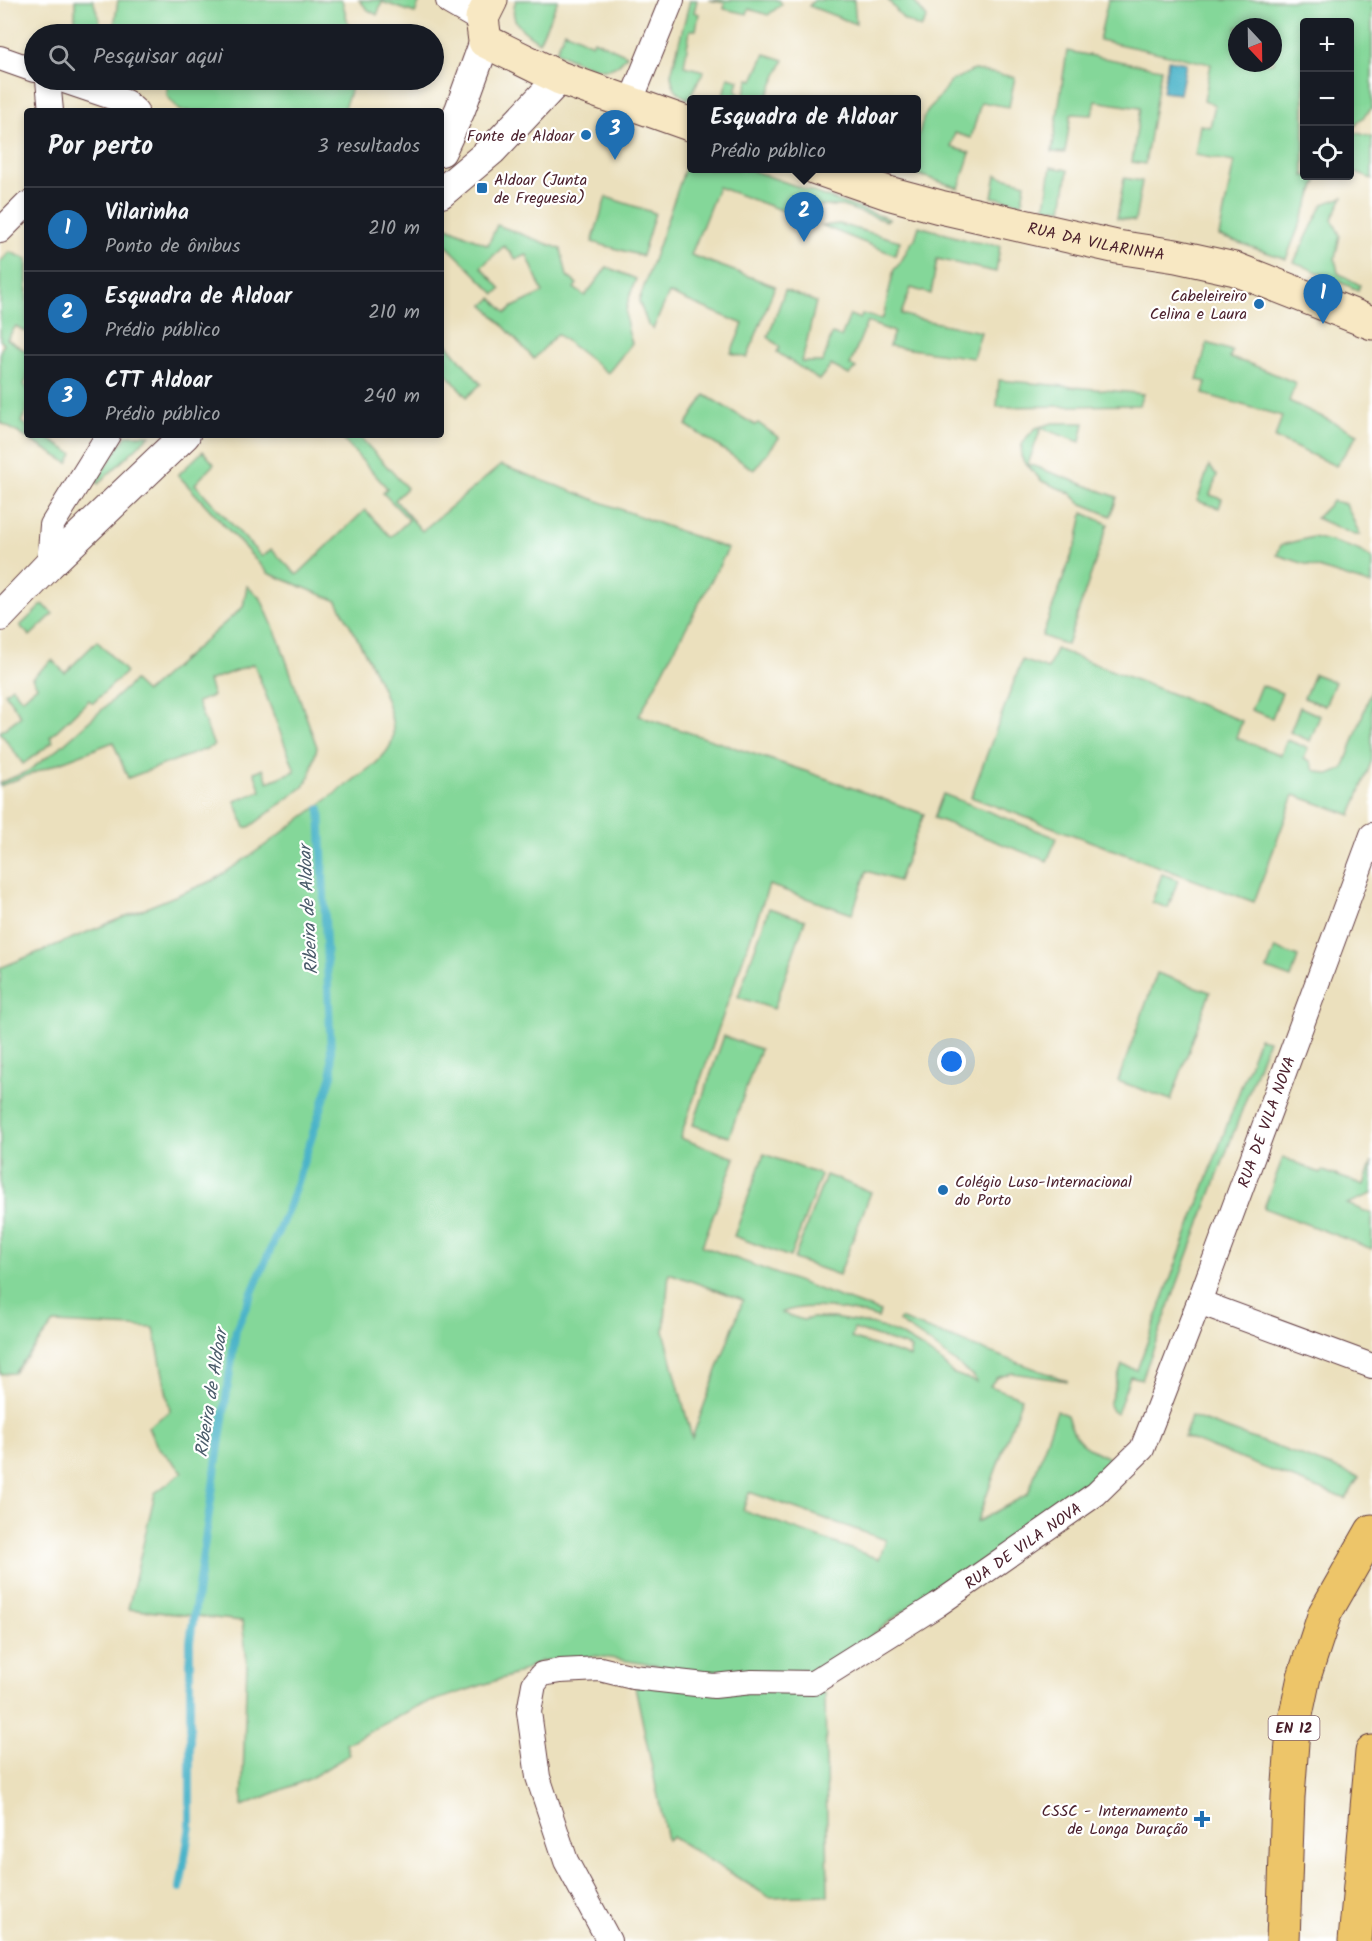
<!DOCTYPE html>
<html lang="pt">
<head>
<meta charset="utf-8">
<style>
  body { margin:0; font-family:Kalam,sans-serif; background:#20242c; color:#f1f3f6 }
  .controls { position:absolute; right:18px; top:18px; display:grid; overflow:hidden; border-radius:6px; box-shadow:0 3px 9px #0003 }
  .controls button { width:54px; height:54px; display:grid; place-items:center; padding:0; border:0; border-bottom:2px solid #363941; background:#171b24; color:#f1f3f6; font:30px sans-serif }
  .compass { position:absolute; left:1228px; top:18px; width:54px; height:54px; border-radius:50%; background:#171b24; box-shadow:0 3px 9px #0003; rotate:158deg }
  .you { position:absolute; left:952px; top:1062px; width:21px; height:21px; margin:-15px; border:4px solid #fff; border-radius:50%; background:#1a73e8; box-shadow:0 0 0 9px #1a73e833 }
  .badge { display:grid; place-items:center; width:39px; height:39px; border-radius:50%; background:#1f6fb2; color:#fff; font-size:20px; font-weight:700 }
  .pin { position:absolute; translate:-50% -50px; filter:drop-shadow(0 2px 3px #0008) }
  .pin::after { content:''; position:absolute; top:32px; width:21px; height:18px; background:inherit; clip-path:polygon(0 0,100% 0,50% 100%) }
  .popup { position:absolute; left:687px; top:95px; width:234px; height:78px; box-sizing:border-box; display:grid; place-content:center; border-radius:6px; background:#171b24; filter:drop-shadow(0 2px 4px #0005); font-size:20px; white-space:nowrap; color:#9ea1a6 }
  .popup b { font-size:22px; color:#f1f3f6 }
  .popup::after { content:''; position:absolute; left:50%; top:100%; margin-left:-12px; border:12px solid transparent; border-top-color:#171b24 }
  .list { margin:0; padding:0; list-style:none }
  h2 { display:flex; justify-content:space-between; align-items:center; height:78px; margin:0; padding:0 24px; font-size:26px }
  h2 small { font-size:20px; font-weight:400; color:#9ea1a6 }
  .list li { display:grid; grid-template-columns:39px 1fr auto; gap:18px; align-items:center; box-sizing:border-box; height:84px; padding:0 24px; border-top:2px solid #363941 }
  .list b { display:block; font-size:22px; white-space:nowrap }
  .list p { margin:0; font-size:20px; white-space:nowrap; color:#9ea1a6 }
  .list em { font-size:20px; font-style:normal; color:#9ea1a6 }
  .icon { flex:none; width:33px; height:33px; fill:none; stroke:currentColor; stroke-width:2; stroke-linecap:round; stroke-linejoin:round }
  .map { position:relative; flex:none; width:1372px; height:1941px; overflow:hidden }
  .search { position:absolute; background:#171b24; box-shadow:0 3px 9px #0003; left:24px; top:24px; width:420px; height:66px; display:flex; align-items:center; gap:15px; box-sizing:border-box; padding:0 21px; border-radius:33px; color:#9ea1a6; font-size:22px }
  .panel { position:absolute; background:#171b24; box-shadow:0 3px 9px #0003; left:24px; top:108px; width:420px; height:330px; border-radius:6px }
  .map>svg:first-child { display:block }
</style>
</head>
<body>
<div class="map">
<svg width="1372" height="1941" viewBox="0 0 1372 1941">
  <rect width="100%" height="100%" fill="#fff"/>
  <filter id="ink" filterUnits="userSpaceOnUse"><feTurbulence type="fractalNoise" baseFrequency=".0167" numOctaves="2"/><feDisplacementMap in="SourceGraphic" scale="12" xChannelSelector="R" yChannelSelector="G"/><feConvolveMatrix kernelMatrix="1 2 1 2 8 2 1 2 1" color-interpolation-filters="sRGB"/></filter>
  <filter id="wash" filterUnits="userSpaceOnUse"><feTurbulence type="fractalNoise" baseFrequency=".008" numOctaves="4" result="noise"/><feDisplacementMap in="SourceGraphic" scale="24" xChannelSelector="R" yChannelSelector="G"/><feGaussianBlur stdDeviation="1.35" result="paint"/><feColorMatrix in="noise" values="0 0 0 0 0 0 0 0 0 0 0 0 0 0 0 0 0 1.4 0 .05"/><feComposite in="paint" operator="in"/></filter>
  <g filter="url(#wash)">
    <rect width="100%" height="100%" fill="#ebe0bd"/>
    <g fill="#84d799" stroke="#677b62" stroke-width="1.5" fill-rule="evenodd">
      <path d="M75,0H93L100,22L96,32L100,34H95L96,32L75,24Z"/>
      <path d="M118,0H342L348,23L353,34H113Z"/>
      <path d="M359,0H418L420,1L415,13L382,2L377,15L368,10Z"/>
      <path d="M516,0H558L539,42C523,31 507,22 516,0Z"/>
      <path d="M690,0H697L694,12L699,14L696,30H690L684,66L704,71L688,99C677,93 672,87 671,74Z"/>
      <path d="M709,0H779L782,4L768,15L749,9L747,14L724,9L725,3Z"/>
      <path d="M814,0H854L856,24L809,6Z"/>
      <path d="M888,0H913L927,18L921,28L904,20Z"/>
      <path d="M1108,0H1372V108L1350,131L1372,137V179L1350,171V22H1304V176H1319L1286,259L1219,236L1234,162L1195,155L1200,125L1210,127L1215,105L1204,101L1211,64L1099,40ZM1237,27H1273V63H1237Z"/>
      <path d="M565,31L592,44L594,40L627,55C623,60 619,66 612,68C599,73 567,58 556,51Z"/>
      <path d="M1067,51L1161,69L1145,164L1132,162L1140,108L1095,101L1092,115L1071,114L1065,153L1052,152Z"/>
      <path d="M765,54L784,60L766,99H722L728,77L739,80L736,91L740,95H744L749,79L753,80Z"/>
      <path d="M974,70L1015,77L1009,107L981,102L971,138L955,133L951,147L970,153L959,188L907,171L908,169L916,168L917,140L924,116L951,81Z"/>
      <path d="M167,80H354L343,111H180L167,96Z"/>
      <path d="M691,151L692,168L748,169L889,219L886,221L842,206H821L789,213L718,187L691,255L775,286L747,358L731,353L743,324L669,293L653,329L648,325L639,301Z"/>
      <path d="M1051,167L1068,170L1062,209L1045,207Z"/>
      <path d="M996,175L1025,183L1022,203L992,197Z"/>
      <path d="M1124,178L1142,181L1135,221L1117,218Z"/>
      <path d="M606,197L655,213L642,256L592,242Z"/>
      <path d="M1343,197L1332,219L1340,235L1335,258L1338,273L1360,285L1358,290L1294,262L1323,204Z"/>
      <path d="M839,224L900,241L895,255L823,226Z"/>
      <path d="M443,225L488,245L497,225L561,249L567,276L577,284L574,288L585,296L607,267L636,279C625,307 622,315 632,343L608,373L557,334L534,359L484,305L492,298L506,313L513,307L543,293L527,255L516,259L504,246L481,267L501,289L495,294L441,240V227Z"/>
      <path d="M919,226L970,241L1000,246L996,272L937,259L931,294L911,288L901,314L914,318L981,332L973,358L889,346L894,332L867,322L850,365L856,368L849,375L831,365L819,380L777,352L780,347L768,337L785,290L816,302L802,362H823L832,334L841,337L850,315L860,319L862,314L879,319L883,318L894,269C905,262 905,247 915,239Z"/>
      <path d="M10,252L27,259V333L16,326L7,339L27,352V379L24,385L27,387V411L21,422L27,426V435H42L73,454L68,463L0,422V351L4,344L0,340V262Z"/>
      <path d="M441,337L481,384L467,397L441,368Z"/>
      <path d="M1207,343L1232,351L1230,358L1253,365L1296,383L1289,401L1358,434L1336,466L1275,438L1282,416L1203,394L1206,382L1197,380Z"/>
      <path d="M999,380L1126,392L1143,394L1139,405L997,407Z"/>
      <path d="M705,395L755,425L758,423L779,438L754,470L686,425Z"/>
      <path d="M1053,423H1084L1080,442L1041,428L1028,464L1117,497L1111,516L1080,503L1070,493L1042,481L1024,462L1021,456L1022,445L1027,437L1036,428Z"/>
      <path d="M127,435H150L98,484L96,481Z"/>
      <path d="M339,435H358L407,488L395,500L422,531L501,465L728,549L639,716L808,772L924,814L898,881L867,871L852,914L769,885L680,1138L735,1158L702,1246L880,1312L878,1318C851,1309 806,1302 781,1313L803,1320L813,1318H833L875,1325L899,1334L921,1347L944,1364L952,1373L976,1382L974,1377L926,1340L899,1322L900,1319L1068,1381L1012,1373L996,1378L990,1386L1022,1398L977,1522L1028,1494L1057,1411L1067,1415C1074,1443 1086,1448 1111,1459C1063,1520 992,1552 928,1594C889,1619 850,1654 813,1683L697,1672L597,1656L541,1661L516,1674L418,1706L346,1744L349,1755L309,1779L242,1806L247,1661L242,1621L128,1609L155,1493L183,1472L157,1446L148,1427L170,1411L154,1328L54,1323L14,1373L0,1374V968L214,880L264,846L375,764C384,755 393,747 393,733C394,698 354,634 337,601L268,573L178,475L203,451L214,464L195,484L262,557L271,549L297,575L365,510L391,537L409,520L383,493L387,488ZM669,1273L743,1300L692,1438L664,1331ZM854,1329L912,1348L910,1357L851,1338ZM749,1492L886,1540L879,1559L743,1510Z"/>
      <path d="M1209,466L1217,475L1210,495L1222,499L1219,508L1197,501Z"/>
      <path d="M1333,501L1346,504L1360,535H1355L1316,518Z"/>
      <path d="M1083,513L1108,524L1067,645L1042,636L1078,538Z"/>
      <path d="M1313,537C1332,542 1357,546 1372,559V585L1277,555L1281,545Z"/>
      <path d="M247,586L261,599L279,640L317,747L310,776L303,787L251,826L245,828L235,801L261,791L254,772L263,769L268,782L295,771L254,664L208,681L213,696L197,702L214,746L128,778L113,742L0,786V783L28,771L58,749L134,681L146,692L243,607Z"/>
      <path d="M43,604L53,614L30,636L20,626Z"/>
      <path d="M97,641L126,672L93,703L89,700L50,737L53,742L23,764L0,732L21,716L5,693L12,687L22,699L37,686L32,678L52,660L65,673Z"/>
      <path d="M1056,649L1242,721L1236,738L1281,755L1287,740L1308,748L1304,759L1310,761L1314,770L1329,775L1343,769L1372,689V760L1351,815L1294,795L1254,902L971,797L1022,660L1048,669Z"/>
      <path d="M1314,674L1335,682L1325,706L1304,698Z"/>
      <path d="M1261,685L1282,693L1272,718L1251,710Z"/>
      <path d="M1300,707L1320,716L1310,741L1290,732Z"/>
      <path d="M943,794L1057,838L1047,861L934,818Z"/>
      <path d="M1162,874L1178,880L1168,908L1152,902Z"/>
      <path d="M769,908L805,920L774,1009L738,997Z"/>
      <path d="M1275,948L1298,957L1291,978L1267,969Z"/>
      <path d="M1157,973L1210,992L1171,1100L1118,1081Z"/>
      <path d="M724,1036L760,1049L729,1137L693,1125Z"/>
      <path d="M1259,1038L1268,1040L1142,1379L1130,1376L1117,1414L1112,1411L1109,1405L1122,1365L1137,1370Z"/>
      <path d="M764,1154L821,1175L790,1257L734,1236Z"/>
      <path d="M1283,1157L1321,1174L1323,1171L1364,1185L1372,1161V1194L1347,1204L1372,1214V1249L1264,1208Z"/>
      <path d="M826,1175L871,1192L839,1275L794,1259Z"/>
      <path d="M1191,1416L1359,1477L1346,1499L1184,1437Z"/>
      <path d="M635,1686L809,1689L825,1693L828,1895L769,1897L672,1837L667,1840Z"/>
    </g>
    <path fill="#4bb4c9" stroke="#4a6a7a" stroke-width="1.5" d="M1168,60L1186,63L1180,94L1163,92Z"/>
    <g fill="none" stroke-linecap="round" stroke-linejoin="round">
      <path stroke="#4bb4c9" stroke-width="8" d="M180,1888L190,1826V1642L236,1330L289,1206L332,1075L320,809"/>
    </g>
  </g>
  <g filter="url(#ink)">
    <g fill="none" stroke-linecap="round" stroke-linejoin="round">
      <defs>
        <g id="minor">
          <path d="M0,58L34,70"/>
          <path d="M48,80L51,111"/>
          <path d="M61,80L126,102L136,111"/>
          <path d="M630,103L672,0"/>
          <path d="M0,231L27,204"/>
          <path d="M49,565L52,525L108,435"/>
          <path d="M1199,1302L1372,1366"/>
          <path id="s1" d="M609,1941L566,1861L538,1777L529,1712L534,1684L542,1674L560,1671L600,1669L633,1677L714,1686L752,1682L813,1683L937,1605L1096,1494L1142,1449L1199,1302L1372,835"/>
        </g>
        <g id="tertiary">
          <path d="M451,0L482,18"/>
          <path d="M441,151L460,110L485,41"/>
          <path d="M441,193L492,150L560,78"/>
          <path d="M0,616L49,565L185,435"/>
        </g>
        <g id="secondary">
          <path d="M491,0L482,18L485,41L560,78L692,125"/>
          <path id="s2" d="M816,168L888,193L940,207L1117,247L1176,256L1235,269L1372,323"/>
        </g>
        <g id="primary">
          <path d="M1283,1941L1288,1797L1293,1729L1304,1677L1325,1613L1372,1531"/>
          <path d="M1355,1941L1372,1752"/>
        </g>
      </defs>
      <use href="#minor" stroke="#623c41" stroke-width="26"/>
      <use href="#tertiary" stroke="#623c41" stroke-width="32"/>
      <use href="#secondary" stroke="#623c41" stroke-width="35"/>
      <use href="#primary" stroke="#623c41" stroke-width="35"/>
      <use href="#minor" stroke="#fff" stroke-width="24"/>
      <use href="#tertiary" stroke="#fff" stroke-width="30"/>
      <use href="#secondary" stroke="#f8e8c3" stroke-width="33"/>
      <use href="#primary" stroke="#edc569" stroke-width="33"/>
    </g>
  </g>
  <g fill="#1f6fb2" stroke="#fff" stroke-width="2">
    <circle cx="586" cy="135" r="6"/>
    <rect x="476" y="182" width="12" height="12" rx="3"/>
    <circle cx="1259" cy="304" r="6"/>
    <circle cx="943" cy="1190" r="6"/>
    <path d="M1199 1810h6v6h6v6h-6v6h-6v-6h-6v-6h6z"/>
  </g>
  <g text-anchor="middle" stroke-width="4.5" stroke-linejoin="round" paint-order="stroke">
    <rect fill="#fff" stroke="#80626b" stroke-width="1.5" x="1268.5" y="1716" width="51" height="24" rx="4.5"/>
    <g font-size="15" font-weight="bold" fill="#4a1f2b">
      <text x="1294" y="1733">EN 12</text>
    </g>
    <g font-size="16" fill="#4a1f2b" stroke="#fff" text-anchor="end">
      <text x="574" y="141">Fonte de Aldoar</text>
      <text x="494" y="185" text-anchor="start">Aldoar (Junta<tspan x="494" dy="18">de Freguesia)</tspan></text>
      <text x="1247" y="301">Cabeleireiro<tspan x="1247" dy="18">Celina e Laura</tspan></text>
      <text x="955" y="1187" text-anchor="start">Colégio Luso-Internacional<tspan x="955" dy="18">do Porto</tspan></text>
      <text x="1188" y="1816">CSSC - Internamento<tspan x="1188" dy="18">de Longa Duração</tspan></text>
    </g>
    <g font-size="16" fill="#4a1f2b" stroke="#fff">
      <text dy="6" stroke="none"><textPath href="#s2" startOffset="290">RUA DA VILARINHA</textPath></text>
      <text dy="6" stroke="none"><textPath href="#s1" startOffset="1314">RUA DE VILA NOVA</textPath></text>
      <text dy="6" stroke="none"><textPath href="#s1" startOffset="810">RUA DE VILA NOVA</textPath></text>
    </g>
    <g font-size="18" font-style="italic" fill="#4a5b6a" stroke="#fff">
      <text transform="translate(308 910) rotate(-93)" y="6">Ribeira de Aldoar</text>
      <text transform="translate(211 1393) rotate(-81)" y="6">Ribeira de Aldoar</text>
    </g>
  </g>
</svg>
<div class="controls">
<button>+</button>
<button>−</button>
<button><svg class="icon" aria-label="locate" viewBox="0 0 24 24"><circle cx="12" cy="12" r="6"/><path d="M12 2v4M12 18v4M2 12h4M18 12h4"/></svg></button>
</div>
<svg class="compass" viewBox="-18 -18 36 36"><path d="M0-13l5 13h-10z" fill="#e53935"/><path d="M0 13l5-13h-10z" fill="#9ea1a6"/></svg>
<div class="you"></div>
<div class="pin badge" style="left:1323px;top:324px">1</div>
<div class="pin badge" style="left:804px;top:242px">2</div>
<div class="popup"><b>Esquadra de Aldoar</b>Prédio público</div>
<div class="pin badge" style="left:615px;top:160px">3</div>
<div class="search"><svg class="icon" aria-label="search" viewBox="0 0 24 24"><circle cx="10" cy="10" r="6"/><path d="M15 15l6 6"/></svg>Pesquisar aqui</div>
<section class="panel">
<h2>Por perto<small>3 resultados</small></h2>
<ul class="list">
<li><span class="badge">1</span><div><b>Vilarinha</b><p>Ponto de ônibus</p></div><em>210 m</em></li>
<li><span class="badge">2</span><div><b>Esquadra de Aldoar</b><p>Prédio público</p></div><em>210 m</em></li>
<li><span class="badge">3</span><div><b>CTT Aldoar</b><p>Prédio público</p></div><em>240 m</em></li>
</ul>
</section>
</div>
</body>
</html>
